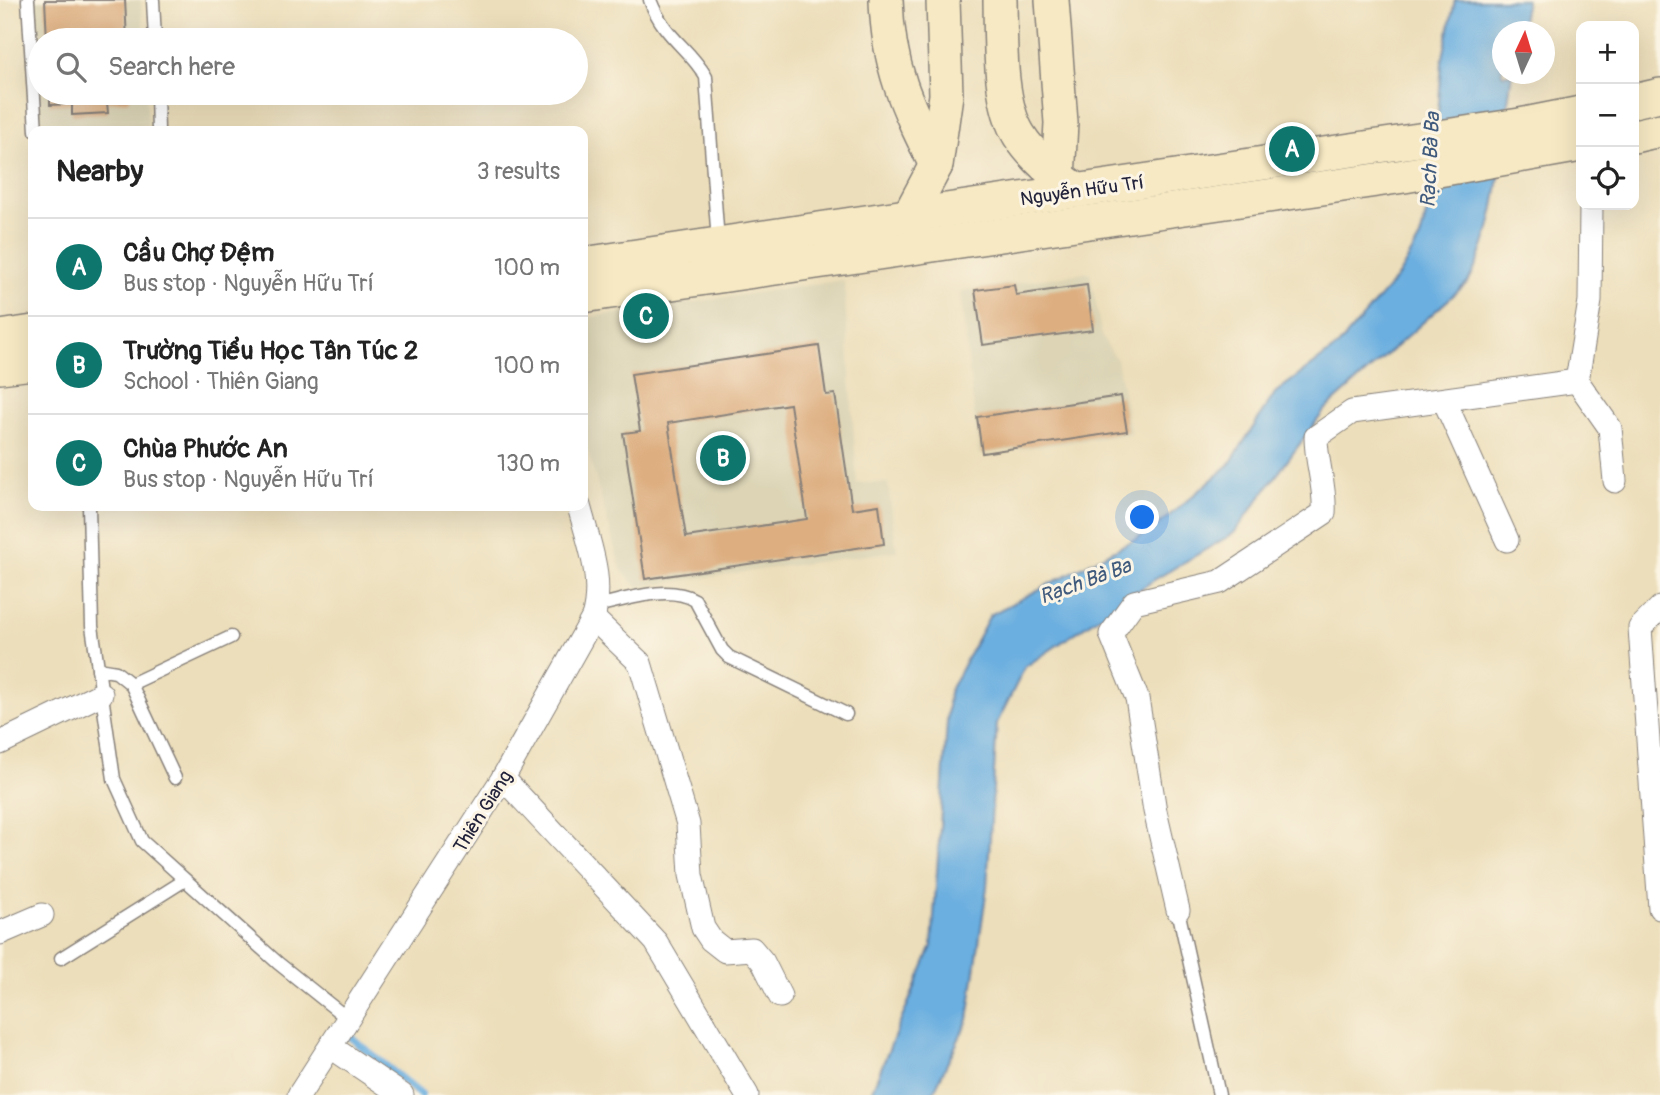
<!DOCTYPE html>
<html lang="en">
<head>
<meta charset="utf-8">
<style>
  body { margin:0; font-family:Pangolin,sans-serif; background:#f2f2f2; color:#222 }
  .controls { position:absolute; right:21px; top:21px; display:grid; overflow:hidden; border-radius:14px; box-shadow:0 7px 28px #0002 }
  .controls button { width:63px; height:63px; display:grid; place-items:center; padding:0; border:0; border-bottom:2px solid #e0e0e0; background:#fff; color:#222; font:35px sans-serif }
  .compass { position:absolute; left:1492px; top:21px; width:63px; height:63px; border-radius:50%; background:#fff; box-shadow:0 7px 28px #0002; rotate:4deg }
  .you { position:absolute; left:1143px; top:518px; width:24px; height:24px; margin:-18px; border:5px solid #fff; border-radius:50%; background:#1a73e8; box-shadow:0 0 0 10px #1a73e833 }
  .badge { display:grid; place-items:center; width:46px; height:46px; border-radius:50%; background:#0f766e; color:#fff; font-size:23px; font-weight:700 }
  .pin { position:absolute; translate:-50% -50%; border:4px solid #fff; box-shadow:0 2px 7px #0006 }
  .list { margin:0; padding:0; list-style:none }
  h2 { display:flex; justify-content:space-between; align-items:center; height:91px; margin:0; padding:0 28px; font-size:30px }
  h2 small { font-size:23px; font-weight:400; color:#767676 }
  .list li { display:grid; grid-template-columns:46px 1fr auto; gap:21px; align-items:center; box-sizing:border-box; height:98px; padding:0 28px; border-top:2px solid #e0e0e0 }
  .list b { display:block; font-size:26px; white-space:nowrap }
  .list p { margin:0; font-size:23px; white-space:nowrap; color:#767676 }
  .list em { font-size:23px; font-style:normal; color:#767676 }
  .icon { flex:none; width:38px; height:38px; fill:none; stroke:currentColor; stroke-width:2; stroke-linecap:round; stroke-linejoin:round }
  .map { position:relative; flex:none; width:1660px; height:1095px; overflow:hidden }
  .search { position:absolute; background:#fff; box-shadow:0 7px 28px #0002; left:28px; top:28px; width:560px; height:77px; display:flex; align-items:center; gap:18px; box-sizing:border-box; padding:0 24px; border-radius:38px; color:#767676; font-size:26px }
  .panel { position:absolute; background:#fff; box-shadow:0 7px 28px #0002; left:28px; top:126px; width:560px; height:385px; border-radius:14px }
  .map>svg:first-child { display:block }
</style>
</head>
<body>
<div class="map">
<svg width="1660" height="1095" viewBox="0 0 1660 1095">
  <rect width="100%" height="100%" fill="#fcf5e5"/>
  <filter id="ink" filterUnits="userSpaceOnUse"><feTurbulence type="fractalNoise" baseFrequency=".0143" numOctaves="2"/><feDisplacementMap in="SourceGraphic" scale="14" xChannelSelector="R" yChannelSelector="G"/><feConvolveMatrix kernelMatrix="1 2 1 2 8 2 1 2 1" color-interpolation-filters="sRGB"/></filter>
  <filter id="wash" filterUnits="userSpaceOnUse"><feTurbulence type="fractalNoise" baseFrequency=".00686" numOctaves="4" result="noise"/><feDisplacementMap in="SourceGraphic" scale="28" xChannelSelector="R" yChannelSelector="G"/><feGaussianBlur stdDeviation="1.57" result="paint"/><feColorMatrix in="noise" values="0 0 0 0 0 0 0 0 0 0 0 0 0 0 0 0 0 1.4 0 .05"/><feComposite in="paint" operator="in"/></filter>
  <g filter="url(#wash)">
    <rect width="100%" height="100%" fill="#ecdeba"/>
    <g fill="#dcd4b5">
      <path d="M33,0H141L144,40H40V93H146L148,131H38Z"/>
      <path d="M1090,272L1102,337L1117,360L1131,434L979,455L960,291Z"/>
      <path d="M844,280L857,483H888L897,551L637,587L621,570L583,434V318Z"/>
    </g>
    <path fill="#6aafe0" stroke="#46688e" stroke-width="2" d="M1455,0H1526L1520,31L1502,32V74H1512C1500,144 1503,218 1468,282L1325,410L1234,533L1154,580L1025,667L997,723L987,887L968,1020L932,1095H870L932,946L949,692L990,615L1151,531L1229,465L1275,393L1338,346L1399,275L1420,238L1432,193L1442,62Z"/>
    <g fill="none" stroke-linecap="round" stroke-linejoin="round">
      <path stroke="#6aafe0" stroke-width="8" d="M347,1034L421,1095"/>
    </g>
    <g id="blocks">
      <g fill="#ddae80" fill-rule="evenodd">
        <path d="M45,0H125L127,40H47Z"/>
        <path d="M50,93H130V101L107,102L108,113L72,115V104L50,105Z"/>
        <path d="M1014,285L1016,295L1087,285L1093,330L983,345L975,290Z"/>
        <path d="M819,346L826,395L835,394L852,509L879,505L884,544L645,579L623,433L640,431L631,374ZM790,404L807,519L686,537L668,423Z"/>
        <path d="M1121,396L1127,431L982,453L977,417Z"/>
      </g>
    </g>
  </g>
  <g filter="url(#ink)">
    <use href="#blocks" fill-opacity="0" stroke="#87807a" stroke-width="2"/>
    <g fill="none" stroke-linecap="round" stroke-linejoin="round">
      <defs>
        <g id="lane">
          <path d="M28,0L36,131"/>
          <path d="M153,0L155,40"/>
          <path d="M650,0C665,39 688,46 706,77L718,242"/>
          <path d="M157,93L158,131"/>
          <path d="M89,506L92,626L114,779L142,841L278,963L348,1019"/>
          <path d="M596,606C626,600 667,584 695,600L722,650L729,657L846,714"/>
          <path d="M98,669L116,672L131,684"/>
          <path d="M175,778L131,684L231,637"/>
          <path d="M1178,910L1219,1095"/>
          <path d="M61,958L185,880"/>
        </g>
        <g id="street">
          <path d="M1591,205L1590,301L1577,381L1610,428L1615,481"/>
          <path d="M1444,400L1507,540"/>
          <path d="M1660,608L1640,628L1660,908"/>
          <path d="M593,618L640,663L688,824L691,875L703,928L711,940L725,951L752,949L763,962L780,996"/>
          <path d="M0,743L101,694"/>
          <path d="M503,778L656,942L747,1095"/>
          <path d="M1178,910L1155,811L1137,698L1111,634L1134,602L1220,582L1324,513C1326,487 1316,463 1316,437L1352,412L1577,381"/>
          <path d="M0,933L42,915"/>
          <path d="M331,1047L402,1095"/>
          <path d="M299,1095L503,778L593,618C604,579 589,544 579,506"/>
        </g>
        <g id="secondary">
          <path d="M886,0C888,68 907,106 936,165"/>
          <path d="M1000,0C1001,39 998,101 1019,135C1032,156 1057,177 1078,191"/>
          <path d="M1052,0L1061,123L1058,178"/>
          <path d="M1634,101L1660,95"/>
          <path d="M1634,136L1660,130"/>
          <path d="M909,216L936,165L946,95L943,0"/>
          <path d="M583,264L1520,125L1581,113"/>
          <path d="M583,296L1404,176L1581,145"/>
          <path d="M0,337L33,332"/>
          <path d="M0,367L33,363"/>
        </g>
      </defs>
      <use href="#lane" stroke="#87807a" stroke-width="15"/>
      <use href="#street" stroke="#87807a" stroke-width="25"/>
      <use href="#secondary" stroke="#87807a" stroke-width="36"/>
      <use href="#lane" stroke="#fff" stroke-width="12"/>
      <use href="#street" stroke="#fff" stroke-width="23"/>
      <use href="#secondary" stroke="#f6e9c3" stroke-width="33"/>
    </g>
  </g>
  <g text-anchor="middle" stroke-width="6" stroke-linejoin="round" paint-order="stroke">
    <g font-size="19" fill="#22223b" stroke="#fcf5e5">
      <text transform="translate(1082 190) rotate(-8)" y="7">Nguyễn Hữu Trí</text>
      <text transform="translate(482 811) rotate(-58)" y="7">Thiên Giang</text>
    </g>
    <g font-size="21" font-style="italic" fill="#3f5a7d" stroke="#fcf5e5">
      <text transform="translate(1430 160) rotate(-87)" y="7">Rạch Bà Ba</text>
      <text transform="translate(1085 581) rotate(-20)" y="7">Rạch Bà Ba</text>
    </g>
  </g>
</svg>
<div class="controls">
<button>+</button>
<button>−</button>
<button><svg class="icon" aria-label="locate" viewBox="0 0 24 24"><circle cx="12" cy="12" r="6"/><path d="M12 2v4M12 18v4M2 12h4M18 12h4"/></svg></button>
</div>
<svg class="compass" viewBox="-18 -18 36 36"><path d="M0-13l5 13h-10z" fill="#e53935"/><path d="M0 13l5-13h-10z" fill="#767676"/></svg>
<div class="you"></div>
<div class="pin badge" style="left:1292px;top:149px">A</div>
<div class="pin badge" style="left:723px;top:458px">B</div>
<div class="pin badge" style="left:646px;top:316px">C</div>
<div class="search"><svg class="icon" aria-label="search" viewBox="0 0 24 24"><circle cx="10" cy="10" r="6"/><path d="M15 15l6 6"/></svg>Search here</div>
<section class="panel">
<h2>Nearby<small>3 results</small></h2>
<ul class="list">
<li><span class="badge">A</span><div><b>Cầu Chợ Đệm</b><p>Bus stop · Nguyễn Hữu Trí</p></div><em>100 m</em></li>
<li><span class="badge">B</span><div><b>Trường Tiểu Học Tân Túc 2</b><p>School · Thiên Giang</p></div><em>100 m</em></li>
<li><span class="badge">C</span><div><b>Chùa Phước An</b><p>Bus stop · Nguyễn Hữu Trí</p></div><em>130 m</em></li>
</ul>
</section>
</div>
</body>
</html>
